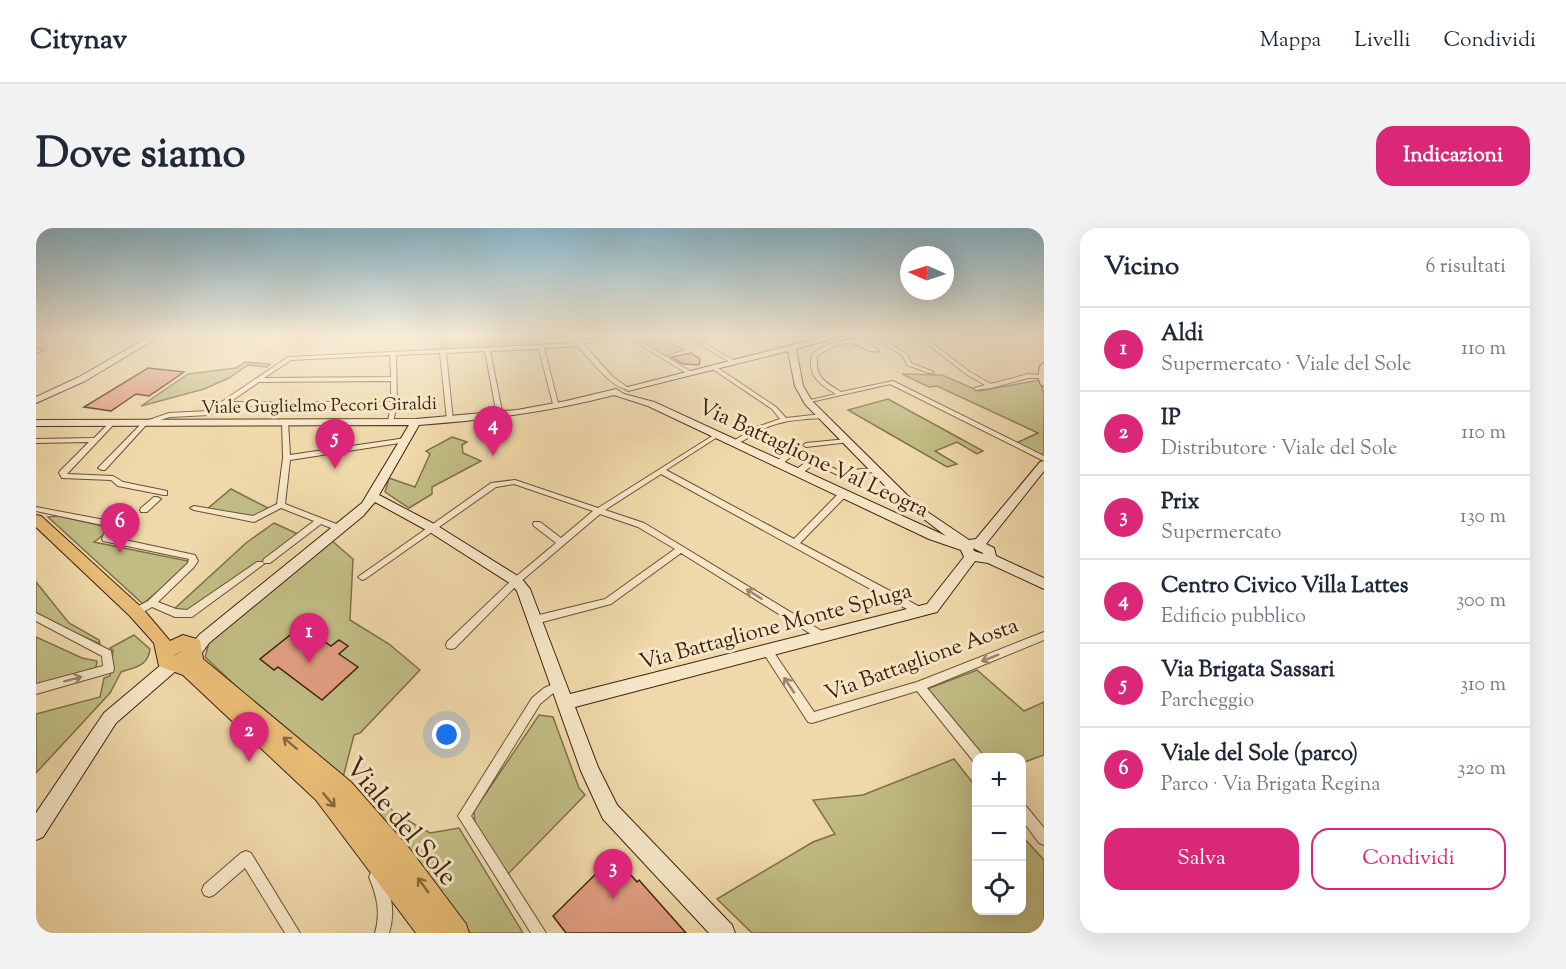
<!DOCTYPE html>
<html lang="it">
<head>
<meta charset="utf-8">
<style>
  body { margin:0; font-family:"Sorts Mill Goudy",serif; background:#f2f2f3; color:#1f2937 }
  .controls { position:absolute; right:18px; bottom:18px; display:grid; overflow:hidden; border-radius:12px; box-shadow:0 6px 24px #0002 }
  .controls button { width:54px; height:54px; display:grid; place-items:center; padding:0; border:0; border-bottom:2px solid #e0e1e3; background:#fff; color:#1f2937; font:30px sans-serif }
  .compass { position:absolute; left:864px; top:18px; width:54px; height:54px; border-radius:50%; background:#fff; box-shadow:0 6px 24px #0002; rotate:273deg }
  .you { position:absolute; left:411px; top:507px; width:21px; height:21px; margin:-15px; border:4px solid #fff; border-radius:50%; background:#1a73e8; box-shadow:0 0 0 9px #1a73e833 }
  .badge { display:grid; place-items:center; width:39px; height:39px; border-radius:50%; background:#db2777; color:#fff; font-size:20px; font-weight:700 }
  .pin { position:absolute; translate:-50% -50px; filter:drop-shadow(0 2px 3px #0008) }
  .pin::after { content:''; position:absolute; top:32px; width:21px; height:18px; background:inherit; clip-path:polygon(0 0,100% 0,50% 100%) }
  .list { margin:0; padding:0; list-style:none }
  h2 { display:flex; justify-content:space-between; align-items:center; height:78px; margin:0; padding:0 24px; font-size:26px }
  h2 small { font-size:20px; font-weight:400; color:#747a83 }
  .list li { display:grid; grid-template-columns:39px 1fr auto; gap:18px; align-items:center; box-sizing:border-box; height:84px; padding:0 24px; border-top:2px solid #e0e1e3 }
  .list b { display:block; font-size:22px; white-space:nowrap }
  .list p { margin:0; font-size:20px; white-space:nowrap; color:#747a83 }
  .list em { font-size:20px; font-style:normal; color:#747a83 }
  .actions { display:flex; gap:12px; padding:18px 24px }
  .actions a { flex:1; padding:14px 0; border:2px solid #db2777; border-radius:18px; text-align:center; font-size:21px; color:#db2777 }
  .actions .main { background:#db2777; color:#fff }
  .icon { flex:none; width:33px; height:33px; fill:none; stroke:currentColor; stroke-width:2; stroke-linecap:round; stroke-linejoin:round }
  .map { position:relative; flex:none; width:1008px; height:705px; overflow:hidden; border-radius:18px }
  header { display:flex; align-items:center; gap:36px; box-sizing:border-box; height:84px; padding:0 30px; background:#fff; border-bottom:2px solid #e0e1e3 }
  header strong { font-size:28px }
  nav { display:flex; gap:33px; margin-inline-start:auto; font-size:21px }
  .intro { display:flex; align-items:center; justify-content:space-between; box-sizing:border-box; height:144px; padding:0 36px }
  h1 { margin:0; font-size:42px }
  .button { padding:15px 27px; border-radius:18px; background:#db2777; color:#fff; font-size:21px; font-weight:700 }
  main { display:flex; gap:36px; padding:0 36px }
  aside { flex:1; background:#fff; border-radius:18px; box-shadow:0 6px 24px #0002 }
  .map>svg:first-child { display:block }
</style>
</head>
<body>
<header>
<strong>Citynav</strong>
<nav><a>Mappa</a><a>Livelli</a><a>Condividi</a></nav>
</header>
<div class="intro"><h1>Dove siamo</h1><a class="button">Indicazioni</a></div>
<main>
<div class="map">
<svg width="1008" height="705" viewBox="0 0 1008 705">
  <rect width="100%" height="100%" fill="#efd8a9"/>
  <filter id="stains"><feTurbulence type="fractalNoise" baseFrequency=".00333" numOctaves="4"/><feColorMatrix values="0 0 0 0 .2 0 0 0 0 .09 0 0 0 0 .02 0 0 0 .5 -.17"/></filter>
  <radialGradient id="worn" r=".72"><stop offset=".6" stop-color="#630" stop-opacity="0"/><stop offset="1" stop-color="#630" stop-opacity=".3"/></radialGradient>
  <g fill="#c0bc83" stroke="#806f48" stroke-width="1.5">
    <path d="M402,107H499L507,118L407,122Z"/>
    <path d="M625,108L648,122L628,128L605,114Z"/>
    <path d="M209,134L234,136L231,139L212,137L193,150L168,161L105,178L152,146L200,140Z"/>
    <path d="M866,146L906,147L943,163L1004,152L1008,167V224L1005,228L980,215L1002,205L901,158L893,159Z"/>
    <path d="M852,171L947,223L941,226L921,214L899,223L921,236L911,239L812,182Z"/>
    <path d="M416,209L431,214L426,217L427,225L445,233L396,259V266L373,280L349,264L353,250L379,259L394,226L390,223Z"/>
    <path d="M195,261L234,281L217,290L171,281Z"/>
    <path d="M22,288L72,299L74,302L58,314L152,333L151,338L107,376L12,289Z"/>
    <path d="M238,295L264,307L165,382L136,383L210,315Z"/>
    <path d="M295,312L317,331L314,392L353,416L384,442L324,505L318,507L305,557L169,429L173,415L182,405Z"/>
    <path d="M0,354L33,395L63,412L64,416L0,388Z"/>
    <path d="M98,407L114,421C112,438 100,439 85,444L74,465L0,545V486L64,469L68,450L74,448L77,422L74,420Z"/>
    <path d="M0,409L46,430L61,433L59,445L0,460Z"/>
    <path d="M941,442L988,483L1008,474V527L986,535V530L942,529L891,461Z"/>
    <path d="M503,487L517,489L543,560L549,567L472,646L439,597L438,583Z"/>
    <path d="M918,531L940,559V682H986V608L1008,632V705H716L681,671L777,614L799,606L777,572L827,567Z"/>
    <path d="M347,574L362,587L394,605L423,600L487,705H429L330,576Z"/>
  </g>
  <g fill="#e19f81" stroke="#3f220d" stroke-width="1.5">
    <path d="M655,125L664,131L663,137L647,136L635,129Z"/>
    <path d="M112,140L148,144L113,168L100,166L75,183L48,179Z"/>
    <path d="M270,401L295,418L303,412L312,418L303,426L322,439L286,472L242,439L238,442L224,431L258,404L262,407Z"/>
    <path d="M578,628L601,654L603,652L650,705H530L517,688Z"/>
  </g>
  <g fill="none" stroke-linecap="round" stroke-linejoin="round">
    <defs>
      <g id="street">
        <path d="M0,107H7L0,110Z"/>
        <path d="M533,107H538L544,114L574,107H583L547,116L577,149L591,159V161C575,160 553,130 542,118L508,120L523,179L518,180L503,121L454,123L467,188L464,190L461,188L449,123L410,125L417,192L414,194L411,192L404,125L360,127L361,176L357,194L352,193L355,178H189L174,187L134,189L111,196L69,242H66L62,240L107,194L133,185L172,183L252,129L539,115ZM354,127L355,149L228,150L255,132ZM355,153V174H194L223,154Z"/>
        <path d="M588,107H594L657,145L652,146Z"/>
        <path d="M647,107H653L701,134L696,135Z"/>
        <path d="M834,107H840L871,126L875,135L898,144L893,145L871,137L867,128Z"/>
        <path d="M880,107H885L934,144L955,156L992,146L1006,147L1008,148V150H992L955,160L939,162V160L949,157L930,146Z"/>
        <path d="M819,108H823L843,123C833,126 824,116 814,115C802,114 790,122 781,128C779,150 789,154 805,164L857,153L1008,228V233L854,156L770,175V173L800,166C783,156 771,147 776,126L791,117L820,110Z"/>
        <path d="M4,120L7,122L6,123L0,125V121Z"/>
        <path d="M675,138H679L740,179L750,190L786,186L789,188L786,190C768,191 751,192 734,198C723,202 704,217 696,216V214L718,200L744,191L736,181L675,140Z"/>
        <path d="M77,192L80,194L79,195L31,246L77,248L87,254L131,263V267H128L82,258L75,252L26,250L23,245L24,243L53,214L0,215V211L58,210L75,193Z"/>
        <path d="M249,192L252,194L254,227L370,210L373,212L370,214L254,232L249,276L308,299L309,301L305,304L285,296L234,335H228L227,333L228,331L278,293L245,280L218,294L158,282L154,280L158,278L217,288L241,276L247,230L246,194Z"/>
        <path d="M681,205L683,206V208L630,242L758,311L804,264H810V268L764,315L886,380L888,383L886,386H880L625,246L569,282L608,295L789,405L791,408L789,411L786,412L783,411L645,325L575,376L499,396L496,395L494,392L496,389L499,388L569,371L639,321L602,299L564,286L483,355L419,420L415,421L411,420L410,417L411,414L477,351L520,315L498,298L497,296L498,294H504L525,310L557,283L478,256L460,259L329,351L326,352L322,349L455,255L479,252L562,280Z"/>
        <path d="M811,211L813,212V214L770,219L767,217L770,215Z"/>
        <path d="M757,222L760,224L759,225L744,238H738V234Z"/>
        <path d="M774,231H780L803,243L840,240L844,242L840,244L802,247L778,236L764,247H758V243Z"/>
        <path d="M118,269H121L125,271L111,284H105L104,282L105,280Z"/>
        <path d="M0,279L79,294L80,296L75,309L159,327L162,333L158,339L122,374L140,381L151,382L221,334H227L228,336L156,389H139L116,379L100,388L97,387L95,384L97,381L112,373L152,335L153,331L67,313L66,311L71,298L0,283Z"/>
        <path d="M0,385L75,423L78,441L77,444L0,466V456L67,438L66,428L0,393Z"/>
        <path d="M1008,404V412L891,460L946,526L948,530H940V535L938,534L881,463L776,495L772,494L726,423L727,420L731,419L735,420L778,484L881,454Z"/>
        <path d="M524,453L528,455L529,458L528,461L516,466L504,476L435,588L510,705H495L422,588L496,470L508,460Z"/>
        <path d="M986,576L990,578L1008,600V617L1003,615L986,592Z"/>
        <path d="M210,623L215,625L264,705H249L209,640L178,667L173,669L168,667L166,662L168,657L205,625Z"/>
        <path d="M340,642L345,644C355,664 360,683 353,705H339C345,685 341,668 333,649L335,644Z"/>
      </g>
      <g id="secondary">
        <path d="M116,107H126L49,153L0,175V169L43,149Z"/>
        <path d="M795,107H809L760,121L767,158L776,173L871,267L893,285L933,312L940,311L1004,234L1008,233V243L950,316L958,320L960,328L1008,350V361L952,335L939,333L901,384L539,479L562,539L581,577L696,697L699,705H673L567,591L545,543L481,363L475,356L392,303L339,274L327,288L173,415C167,423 164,431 154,427L151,423L163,407L326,275L373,197L0,198V192L380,191L481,182L530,173L580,161L588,166L618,174L910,308L863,272L769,176L759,158L752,123L592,163L588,160ZM578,167L612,178L893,311L925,322L928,329L891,376L534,466L494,361L485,350L400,297L343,267L383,197C449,192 514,184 578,167ZM937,320L947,325V326L938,323Z"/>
        <path d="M1008,135V158L1005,157L1002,149L1004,138Z"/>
        <path d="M137,430L142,431L145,436L142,441L80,495L7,609L0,612V585L68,485L132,431Z"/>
      </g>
      <path id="primary" d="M0,287L5,288L106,380L134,413L147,407L164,412L167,431L315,554L373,620L430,696L433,705H380L280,572L147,447L123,438L118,415L94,388L0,299ZM149,421L138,428L139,427Z"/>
    </defs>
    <use href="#street" stroke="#6b5034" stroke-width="2"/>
    <use href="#secondary" stroke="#3f220d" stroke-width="2"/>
    <use href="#primary" stroke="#3f220d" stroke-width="2"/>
    <use href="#street" fill="#f5e6c7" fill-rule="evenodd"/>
    <use href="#secondary" fill="#f5e6c7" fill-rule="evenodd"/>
    <use href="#primary" fill="#e8bc74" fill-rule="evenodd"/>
  </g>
  <defs><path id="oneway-shaft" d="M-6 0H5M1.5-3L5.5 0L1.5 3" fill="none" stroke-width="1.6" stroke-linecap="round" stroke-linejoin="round" transform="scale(1.5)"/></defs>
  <g stroke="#9a846a">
    <use href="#oneway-shaft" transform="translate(718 366) rotate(-148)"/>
    <use href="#oneway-shaft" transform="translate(954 430) rotate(158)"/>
    <use href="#oneway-shaft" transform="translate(37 451) rotate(-15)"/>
    <use href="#oneway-shaft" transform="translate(753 457) rotate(-124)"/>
  </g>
  <g stroke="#8b673b">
    <use href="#oneway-shaft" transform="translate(254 515) rotate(-139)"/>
    <use href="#oneway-shaft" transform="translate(293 572) rotate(49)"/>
    <use href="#oneway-shaft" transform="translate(387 657) rotate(-126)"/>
  </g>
  <linearGradient id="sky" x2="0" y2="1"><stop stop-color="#89b7cc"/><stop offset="0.52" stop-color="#f8edd8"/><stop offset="1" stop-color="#f8edd8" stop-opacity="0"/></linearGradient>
  <rect width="1008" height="206" fill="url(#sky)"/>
  <g text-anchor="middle" stroke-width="6" stroke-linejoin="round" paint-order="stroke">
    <g font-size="18" fill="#3f220d" stroke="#f5e6c7">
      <text transform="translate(283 177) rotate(-1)" y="6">Viale Guglielmo Pecori Giraldi</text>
    </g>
    <g font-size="22" fill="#3f220d" stroke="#f5e6c7">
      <text transform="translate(778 229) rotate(25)" y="8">Via Battaglione Val Leogra</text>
      <text transform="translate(739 397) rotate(-15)" y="8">Via Battaglione Monte Spluga</text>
      <text transform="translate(885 430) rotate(-20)" y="8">Via Battaglione Aosta</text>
    </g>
    <g font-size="27" fill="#3f220d" stroke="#f5e6c7">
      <text transform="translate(366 593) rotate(50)" y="9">Viale del Sole</text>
    </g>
  </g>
  <rect width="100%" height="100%" filter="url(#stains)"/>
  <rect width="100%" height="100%" fill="url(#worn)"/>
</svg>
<div class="controls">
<button>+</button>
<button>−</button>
<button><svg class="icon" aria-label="locate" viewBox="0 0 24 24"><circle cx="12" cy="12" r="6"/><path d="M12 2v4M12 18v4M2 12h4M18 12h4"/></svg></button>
</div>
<svg class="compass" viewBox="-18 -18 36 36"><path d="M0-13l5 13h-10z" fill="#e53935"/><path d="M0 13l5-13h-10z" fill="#747a83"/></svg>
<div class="you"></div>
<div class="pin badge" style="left:273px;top:435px">1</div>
<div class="pin badge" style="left:213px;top:534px">2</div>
<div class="pin badge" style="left:577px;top:671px">3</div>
<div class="pin badge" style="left:457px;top:228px">4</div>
<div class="pin badge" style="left:299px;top:241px">5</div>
<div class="pin badge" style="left:84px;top:325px">6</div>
</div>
<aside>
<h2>Vicino<small>6 risultati</small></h2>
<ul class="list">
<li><span class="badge">1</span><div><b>Aldi</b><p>Supermercato · Viale del Sole</p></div><em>110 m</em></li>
<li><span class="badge">2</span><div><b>IP</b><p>Distributore · Viale del Sole</p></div><em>110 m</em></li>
<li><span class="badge">3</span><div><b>Prix</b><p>Supermercato</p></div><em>130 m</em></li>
<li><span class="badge">4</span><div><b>Centro Civico Villa Lattes</b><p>Edificio pubblico</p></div><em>300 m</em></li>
<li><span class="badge">5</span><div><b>Via Brigata Sassari</b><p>Parcheggio</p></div><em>310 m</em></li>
<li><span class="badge">6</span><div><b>Viale del Sole (parco)</b><p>Parco · Via Brigata Regina</p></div><em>320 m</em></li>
</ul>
<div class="actions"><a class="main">Salva</a><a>Condividi</a></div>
</aside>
</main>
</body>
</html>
